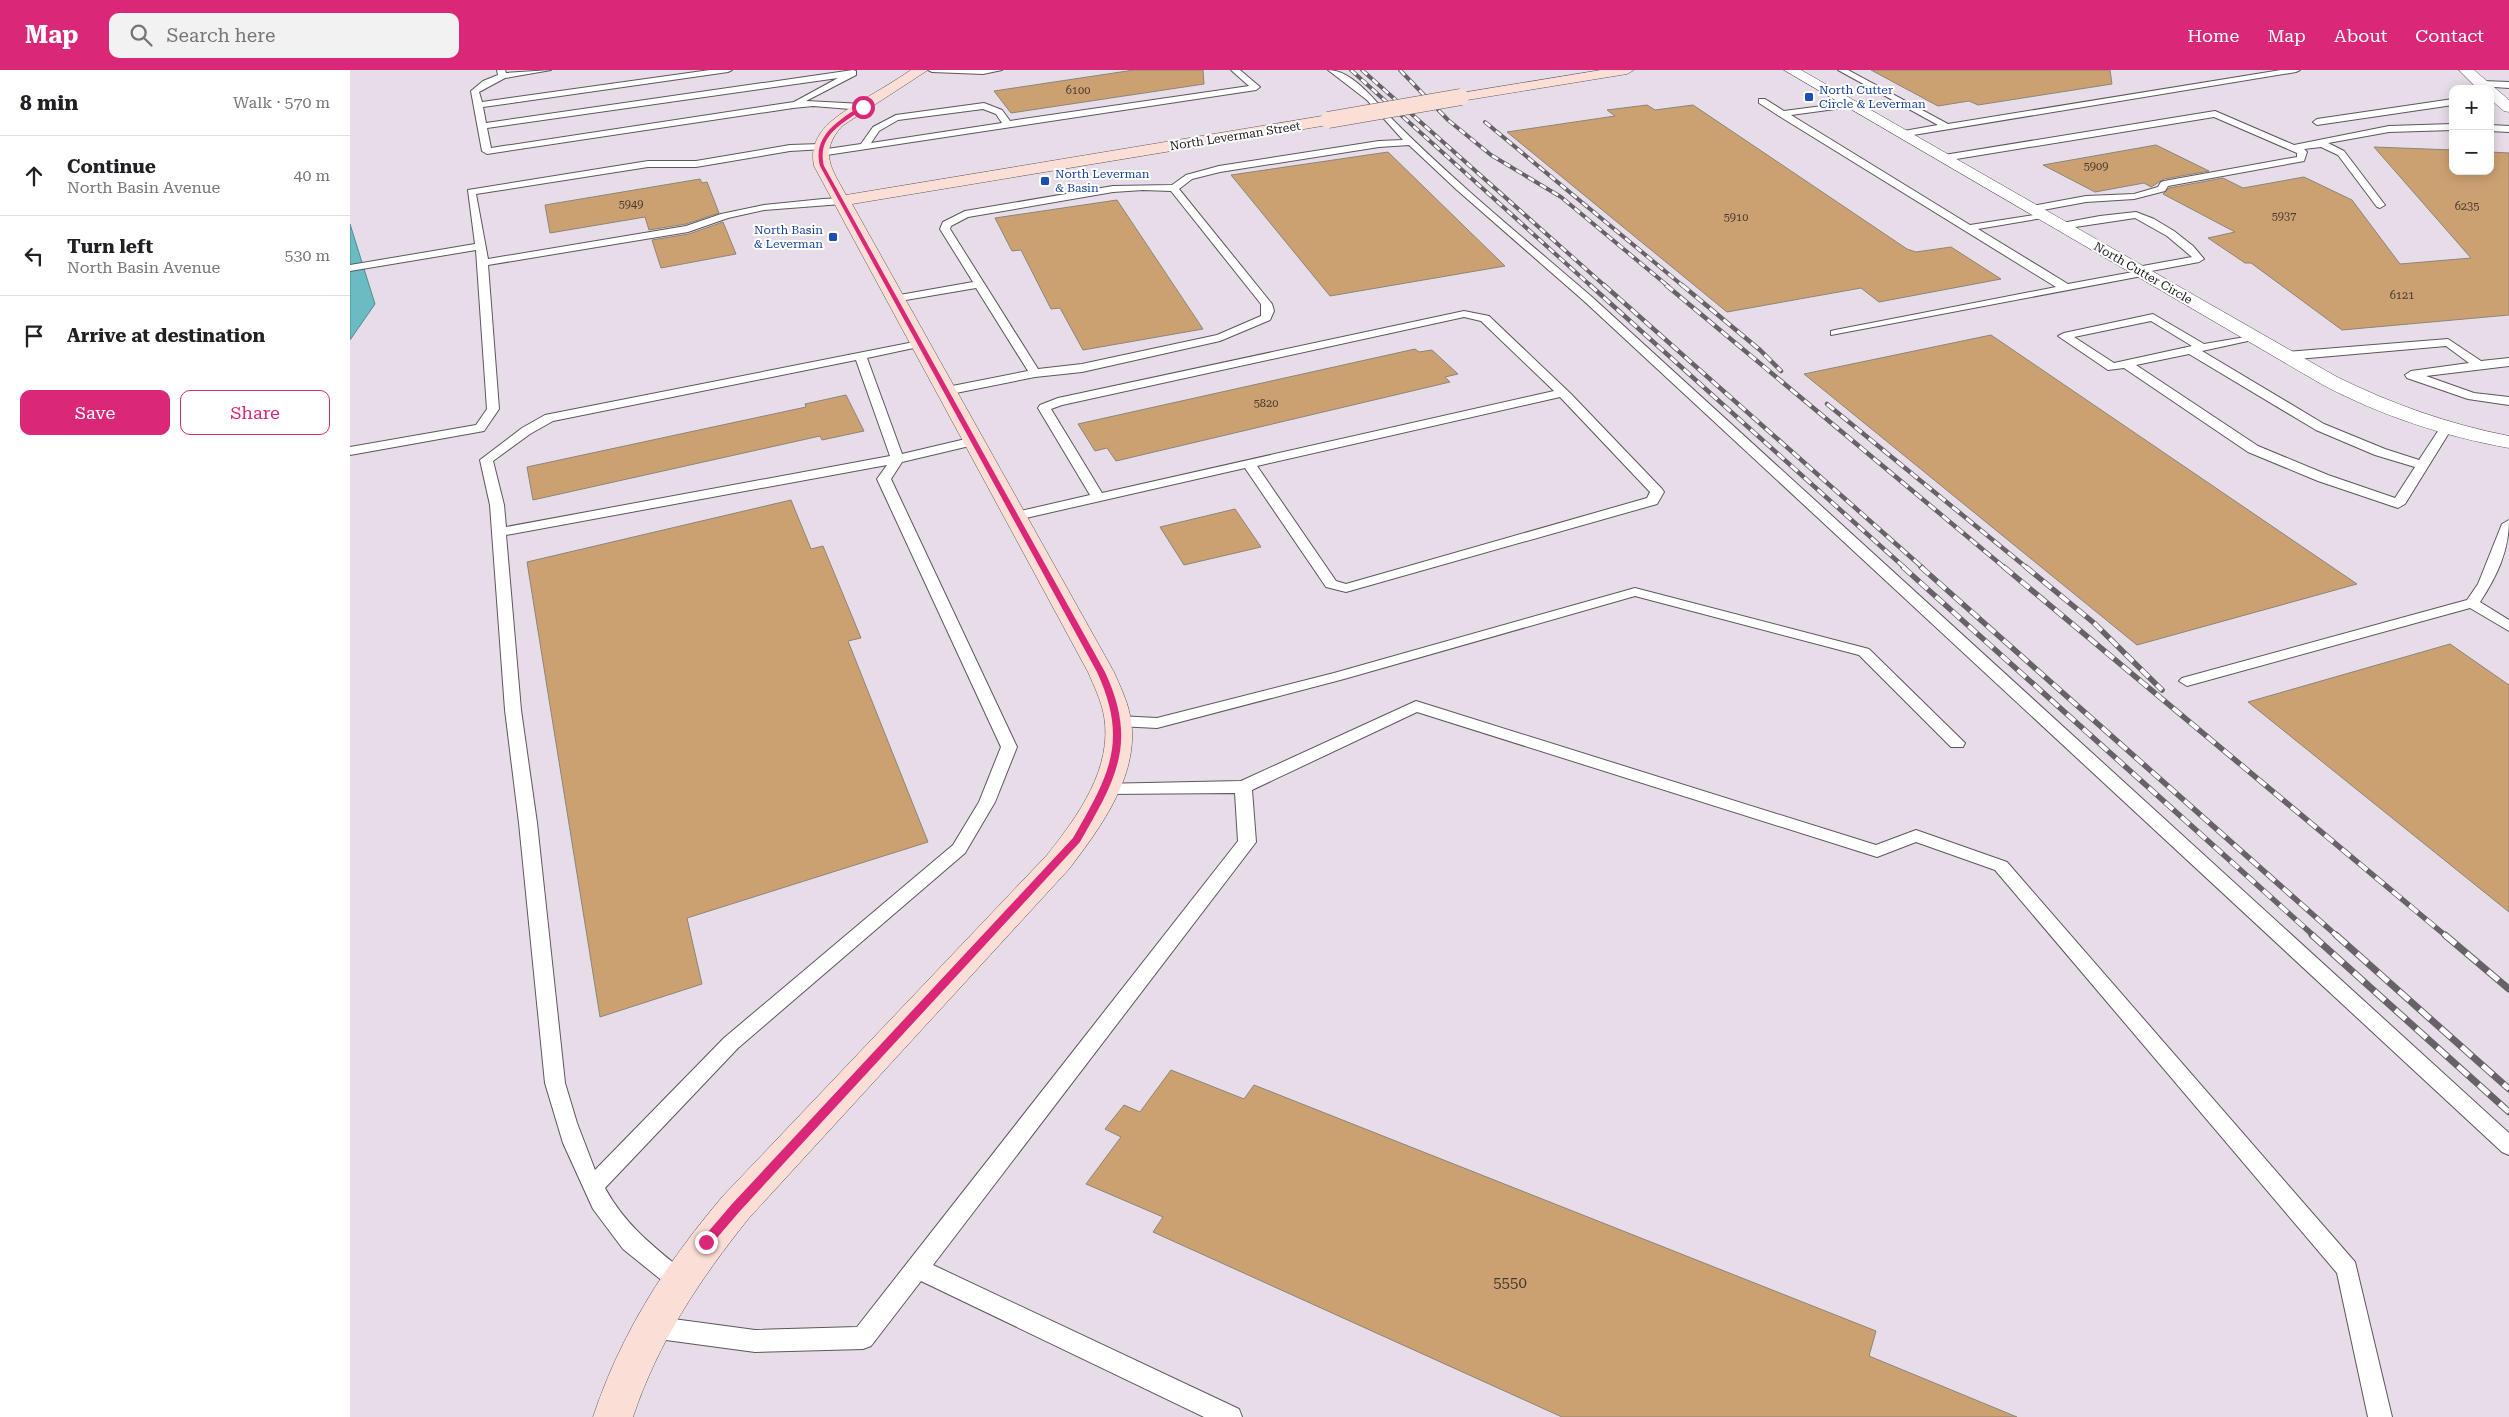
<!DOCTYPE html>
<html lang="en">
<head>
<meta charset="utf-8">
<style>
  body { margin:0; font-family:"Roboto Serif",serif; background:#f2f2f2; color:#202124 }
  .controls { position:absolute; right:15px; top:15px; display:grid; overflow:hidden; border-radius:10px; box-shadow:0 2px 12px #0003 }
  .controls button { width:45px; height:45px; display:grid; place-items:center; padding:0; border:0; border-bottom:1px solid #e0e0e0; background:#fff; color:#202124; font:25px sans-serif }
  .stop { position:absolute; width:15px; height:15px; margin:-11px; border:4px solid #db2777; border-radius:50%; background:#fff }
  .stop.end { background:#db2777; border-color:#fff; box-shadow:0 1px 5px #0008 }
  .list { margin:0; padding:0; list-style:none }
  h2 { display:flex; justify-content:space-between; align-items:center; height:65px; margin:0; padding:0 20px; font-size:21px }
  h2 small { font-size:16px; font-weight:400; color:#757577 }
  .list li { display:grid; grid-template-columns:32px 1fr auto; gap:15px; align-items:center; box-sizing:border-box; height:80px; padding:0 20px; border-top:1px solid #e0e0e0 }
  .list b { display:block; font-size:19px; white-space:nowrap }
  .list p { margin:0; font-size:16px; white-space:nowrap; color:#757577 }
  .list em { font-size:16px; font-style:normal; color:#757577 }
  .actions { display:flex; gap:10px; padding:15px 20px }
  .actions a { flex:1; padding:11px 0; border:1px solid #db2777; border-radius:10px; text-align:center; font-size:18px; color:#db2777 }
  .actions .main { background:#db2777; color:#fff }
  .icon { flex:none; width:28px; height:28px; fill:none; stroke:currentColor; stroke-width:2; stroke-linecap:round; stroke-linejoin:round }
  .map { position:relative; flex:none; width:2159px; height:1347px; overflow:hidden }
  header { display:flex; align-items:center; gap:30px; box-sizing:border-box; height:70px; padding:0 25px; background:#db2777; color:#fff }
  header strong { font-size:24px }
  nav { display:flex; gap:28px; margin-inline-start:auto; font-size:18px }
  .search { width:350px; height:45px; background:#f2f2f2; display:flex; align-items:center; gap:12px; box-sizing:border-box; padding:0 18px; border-radius:10px; color:#757577; font-size:19px }
  main { display:flex }
  aside { flex:1; background:#fff }
  .map>svg:first-child { display:block }
</style>
</head>
<body>
<header>
<strong>Map</strong>
<div class="search"><svg class="icon" aria-label="search" viewBox="0 0 24 24"><circle cx="10" cy="10" r="6"/><path d="M15 15l6 6"/></svg>Search here</div>
<nav><a>Home</a><a>Map</a><a>About</a><a>Contact</a></nav>
</header>
<main>
<aside>
<h2>8 min<small>Walk · 570 m</small></h2>
<ul class="list">
<li><svg class="icon" aria-label="ahead" viewBox="0 0 24 24"><path d="M12 20V5M6 11l6-6 6 6"/></svg><div><b>Continue</b><p>North Basin Avenue</p></div><em>40 m</em></li>
<li><svg class="icon" aria-label="left" viewBox="0 0 24 24"><path d="M17 20v-9H6M10 6l-5 5 5 5"/></svg><div><b>Turn left</b><p>North Basin Avenue</p></div><em>530 m</em></li>
<li><svg class="icon" aria-label="arrive" viewBox="0 0 24 24"><path d="M6 21V4h12l-3 4 3 4H6"/></svg><div><b>Arrive at destination</b></div></li>
</ul>
<div class="actions"><a class="main">Save</a><a>Share</a></div>
</aside>
<div class="map">
<svg width="2159" height="1347" viewBox="0 0 2159 1347">
  <rect width="100%" height="100%" fill="#e7dde8"/>
  <path fill="#6bbcc2" stroke="#538a90" d="M0,154L25,234L0,270Z"/>
  <g fill="#cca172" stroke="#8d847a">
    <path d="M784,0H853L854,14L661,43L644,21Z"/>
    <path d="M1521,0H1760L1762,14L1628,35L1619,31L1588,36Z"/>
    <path d="M1297,35L1305,40L1343,35L1557,179L1566,182L1601,177L1651,209L1529,232L1511,218L1377,242L1157,62L1265,46L1257,40Z"/>
    <path d="M1806,75L1859,101L1814,109L1801,117L1794,113L1745,122L1693,95Z"/>
    <path d="M2024,77L2103,80V101H2140V82L2159,83V245L1992,260L1901,193H1895L1858,168L1885,162L1813,124L1819,118L1873,108L1893,118L1954,107L2002,130L2050,194L2121,188Z"/>
    <path d="M1038,82L1155,196L980,226L881,105Z"/>
    <path d="M350,109L352,113L357,112L369,143L336,154L299,160L295,147L200,163L195,135Z"/>
    <path d="M767,130L853,259L733,280L710,238L701,239L671,180L662,181L645,148Z"/>
    <path d="M373,152L386,184L311,198L302,170L339,164Z"/>
    <path d="M1641,265L2007,514L1787,575L1454,304Z"/>
    <path d="M1065,279L1069,282L1082,280L1108,304L1095,307L1100,312L766,391L757,378L745,381L728,354Z"/>
    <path d="M496,325L514,361L472,370L470,366L183,430L177,397L456,337L455,334Z"/>
    <path d="M441,430L461,479L473,476L511,568L498,571L578,772L337,848L352,914L250,947L177,492Z"/>
    <path d="M885,439L911,477L834,495L810,457Z"/>
    <path d="M2100,574L2159,615V842L1898,632Z"/>
    <path d="M821,1000L894,1029L904,1015L1526,1261L1519,1286L1667,1347H1212L803,1162L813,1147L736,1114L771,1067L755,1059L774,1035L790,1042Z"/>
  </g>
  <g fill="none" stroke-linecap="round" stroke-linejoin="round">
    <defs>
      <g id="lane">
        <path d="M147,0H155L156,3L201,0L155,8L129,22L132,32L360,0H382L378,2L133,37L136,53L503,0L506,1V5L456,31L513,34L517,37L513,40L463,36L443,38L137,84L132,81L121,21L133,11L148,5ZM488,8L444,32L141,78L137,58Z"/>
        <path d="M578,0H652L633,4L582,2Z"/>
        <path d="M881,0H890L910,17L906,20L470,86L465,83L470,80L511,74L523,57L546,45L634,33L652,40L660,51L899,16ZM633,39L646,44L652,53L521,73L529,61L548,50Z"/>
        <path d="M978,0C1004,0 1028,35 1045,52C1107,114 1176,170 1242,227L2159,1063V1085L2152,1082L1234,231L1107,120L1059,75L1029,77L870,102L842,109L829,119L922,234L924,241L920,250L870,271L732,302L685,307L596,325L592,324L590,321L592,318L678,301L626,218L544,232L538,229L544,226L623,212L590,159L593,152L615,141L763,116L822,115L836,105L869,96L1029,71L1053,70L1017,30ZM793,120L821,121L911,234V246L867,265L732,294L688,299L600,159L601,156L618,147L763,122Z"/>
        <path d="M1488,0H1498L1598,54L1931,0H1950L1946,2L1551,67L1546,64L1548,62L1588,55Z"/>
        <path d="M2132,11L2159,12V18L2129,16V12Z"/>
        <path d="M1409,29H1415L1434,41L1503,32V36L1500,37L1441,45L1620,155L1696,143V147L1692,148L1628,159L1718,214L1783,202V198L1787,197L1842,187L1817,166L1785,148L1712,159L1707,156L1712,153L1750,146L1786,142L1804,149L1824,161L1843,176L1854,189L1849,192L1796,202V205L1792,206L1481,265V261L1485,260L1706,217L1429,46L1409,33Z"/>
        <path d="M2103,29V35L1967,55L1963,52L1967,49Z"/>
        <path d="M1865,41L1944,75L2039,56L2103,54V60L2039,62L1978,73L1994,81L2035,135L2030,138L2027,137L1988,85L1971,77L1954,79L1957,82L1954,91L1818,116L1815,121L1784,129L1736,132L1682,142L1677,139L1682,136L1736,126L1784,124L1808,117L1811,112L1814,111L1947,87V83L1864,47L1594,91L1589,88L1594,85Z"/>
        <path d="M2140,55L2159,56V62L2140,61Z"/>
        <path d="M471,74L476,77L474,79L440,81L346,97H298L126,124L138,189L336,156L371,144L414,135L473,129L492,128L497,131L492,134L414,140L378,148L338,162L138,195L149,339L134,361L0,385V377L126,355L137,339L126,180L0,201V195L125,174L118,120L298,91H346L440,75Z"/>
        <path d="M1114,241L1139,246L1221,324L1312,419L1314,422L1307,434L996,522L976,517L895,398L667,450L660,446L662,443L740,425L688,338L690,335L708,328ZM1114,247L1131,251L1204,321L752,423L701,339L712,335ZM1210,327L1300,422L1297,428L996,514L986,511L907,396Z"/>
        <path d="M1803,244L1854,274L1907,265V269L1852,281L1974,354L2035,379L2069,390L2092,355L2096,354L2102,358L2055,434L2048,438L1968,411L1898,382L1774,298L1758,300L1708,266L1714,263ZM1801,251L1842,276L1764,293L1724,267ZM1839,284L1966,360L2025,385L2065,397L2045,428L1978,405L1908,376L1786,295Z"/>
        <path d="M2098,269L2131,291L2159,288V296L2076,306L2124,323L2159,327V335L2118,329L2057,308L2055,305L2061,301L2119,293L2096,276L1936,290L1930,286L1936,282Z"/>
        <path d="M569,271L573,272V276L517,288L552,384L624,367L630,371L628,374L552,392L541,409L667,677L645,732L615,783L388,978L255,1118C275,1155 304,1177 336,1203L339,1210L336,1217L328,1220L320,1217L273,1179L243,1139L213,1073L195,1013L169,753L155,640L140,435L130,390L172,358L195,345ZM506,290L540,386L156,457L154,435L143,391L180,364L203,351ZM537,395L527,409L651,677L629,732L603,775L374,968L245,1100L227,1053L215,1013L187,753L171,640L156,465Z"/>
        <path d="M2159,450C2159,481 2147,506 2130,532L2159,550V561L2120,538L1837,616L1829,611L1832,608L2117,530L2128,514L2152,454Z"/>
        <path d="M1285,518L1519,579L1615,673L1613,677H1601L1509,585L1285,526L994,609L807,658L768,656L762,655L760,651L762,647L768,646L807,648L984,603Z"/>
        <path d="M1066,631L1526,775L1566,760L1657,792L2005,1192L2042,1347H2018L1987,1203L1645,800L1566,772L1527,787L1067,642L902,720L906,772L903,776L583,1195L889,1339L892,1347H854L571,1211L521,1276L513,1279L405,1282L301,1268L293,1264L289,1257L293,1250L301,1246L405,1260L507,1257L888,771L885,723L755,724L749,722L747,718L749,714L891,711Z"/>
      </g>
      <g id="street">
        <path d="M1434,0H1451L1987,307C2042,334 2098,354 2159,366V378C2093,366 2032,346 1973,315Z"/>
        <path d="M2109,0H2124L2159,30V42L2154,41L2140,29V19H2128Z"/>
      </g>
      <g id="secondary">
        <path d="M561,0H578L492,56C468,83 482,99 496,125L978,45L986,50L978,55L502,134L764,602C770,616 777,630 780,645C792,702 751,757 719,799L399,1148C350,1209 308,1272 283,1347H243C271,1263 316,1193 373,1126L697,785C728,746 763,698 754,646C751,630 744,616 738,602L464,96C457,61 489,45 514,29C530,20 546,10 561,0Z"/>
        <path d="M1251,0H1284L1277,4L1111,31L1104,27L1111,23Z"/>
      </g>
    </defs>
    <use href="#lane" stroke="#5e555e" stroke-width="2"/>
    <use href="#street" stroke="#5e555e" stroke-width="1"/>
    <use href="#secondary" stroke="#5e555e" stroke-width="1"/>
    <use href="#lane" fill="#fff" fill-rule="evenodd"/>
    <use href="#street" fill="#fff" fill-rule="evenodd"/>
    <use href="#secondary" fill="#fbdfd6" fill-rule="evenodd"/>
    <defs>
      <g id="rail-far3">
        <path d="M1001,0L1241,216"/>
        <path d="M1012,0L1255,216"/>
        <path d="M1050,0L1098,50L1141,85L1211,127L1318,216"/>
        <path d="M1135,52L1333,216"/>
      </g>
      <g id="rail-far2">
        <path d="M1240,215L1555,498"/>
        <path d="M1254,215L1573,498"/>
        <path d="M1316,215L1655,498"/>
        <path d="M1332,215L1410,280L1431,301"/>
        <path d="M1477,334L1677,498"/>
      </g>
      <g id="rail-far1">
        <path d="M1553,497L1964,866"/>
        <path d="M1571,497L1987,866"/>
        <path d="M1654,497L2096,866"/>
        <path d="M1676,497L1744,553L1812,620"/>
      </g>
      <g id="rail">
        <path d="M1962,865L2159,1042"/>
        <path d="M1986,865L2159,1019"/>
        <path d="M2095,865L2159,919"/>
      </g>
    </defs>
    <use href="#rail-far3" stroke="#676168" stroke-width="4"/>
    <use href="#rail-far2" stroke="#676168" stroke-width="4.5"/>
    <use href="#rail-far1" stroke="#676168" stroke-width="5.5"/>
    <use href="#rail" stroke="#676168" stroke-width="7"/>
    <use href="#rail-far3" stroke="#fff" stroke-width="2.5" stroke-dasharray="7" stroke-linecap="butt"/>
    <use href="#rail-far2" stroke="#fff" stroke-width="3" stroke-dasharray="9" stroke-linecap="butt"/>
    <use href="#rail-far1" stroke="#fff" stroke-width="4" stroke-dasharray="11" stroke-linecap="butt"/>
    <use href="#rail" stroke="#fff" stroke-width="5" stroke-dasharray="14" stroke-linecap="butt"/>
    <defs>
      <path id="secondary-bridge" d="M978,50L1111,27"/>
    </defs>
    <use href="#secondary-bridge" stroke="#5e555e" stroke-width="17" stroke-linecap="butt"/>
    <use href="#secondary-bridge" stroke="#fbdfd6" stroke-width="16"/>
  </g>
  <path fill="#db2777" d="M511,36L515,37C495,53 466,64 474,96L755,602C788,673 766,709 730,772L390,1141L360,1176H352V1169L382,1134L723,768C759,705 779,672 747,602L470,96C462,66 489,50 511,36Z"/>
  <g fill="#1a4fb4" stroke="#fff" stroke-width="2">
    <rect x="1454" y="22" width="10" height="10" rx="2.5"/>
    <rect x="690" y="106" width="10" height="10" rx="2.5"/>
    <rect x="478" y="162" width="10" height="10" rx="2.5"/>
  </g>
  <g text-anchor="middle" stroke-width="4" stroke-linejoin="round" paint-order="stroke">
    <g font-size="11" fill="#463930">
      <text x="728" y="24">6100</text>
      <text x="1746" y="100">5909</text>
      <text x="281" y="138">5949</text>
      <text x="2117" y="140">6235</text>
      <text x="1934" y="150">5937</text>
      <text x="1386" y="151">5910</text>
      <text x="2052" y="229">6121</text>
      <text x="916" y="337">5820</text>
    </g>
    <g font-size="12" fill="#164399" stroke="#fff" text-anchor="start">
      <text x="1469" y="24">North Cutter<tspan x="1469" dy="14">Circle &amp; Leverman</tspan></text>
      <text x="705" y="108">North Leverman<tspan x="705" dy="14">&amp; Basin</tspan></text>
      <text x="473" y="164" text-anchor="end">North Basin<tspan x="473" dy="14">&amp; Leverman</tspan></text>
    </g>
    <g font-size="12" fill="#1a161a" stroke="#fff">
      <text transform="translate(885 66) rotate(-9)" y="4">North Leverman Street</text>
      <text transform="translate(1793 203) rotate(30)" y="4">North Cutter Circle</text>
    </g>
    <g font-size="15" fill="#463930">
      <text x="1160" y="1218">5550</text>
    </g>
  </g>
</svg>
<div class="controls">
<button>+</button>
<button>−</button>
</div>
<div class="stop" style="left:513px;top:37px"></div>
<div class="stop end" style="left:356px;top:1172px"></div>
</div>
</main>
</body>
</html>
